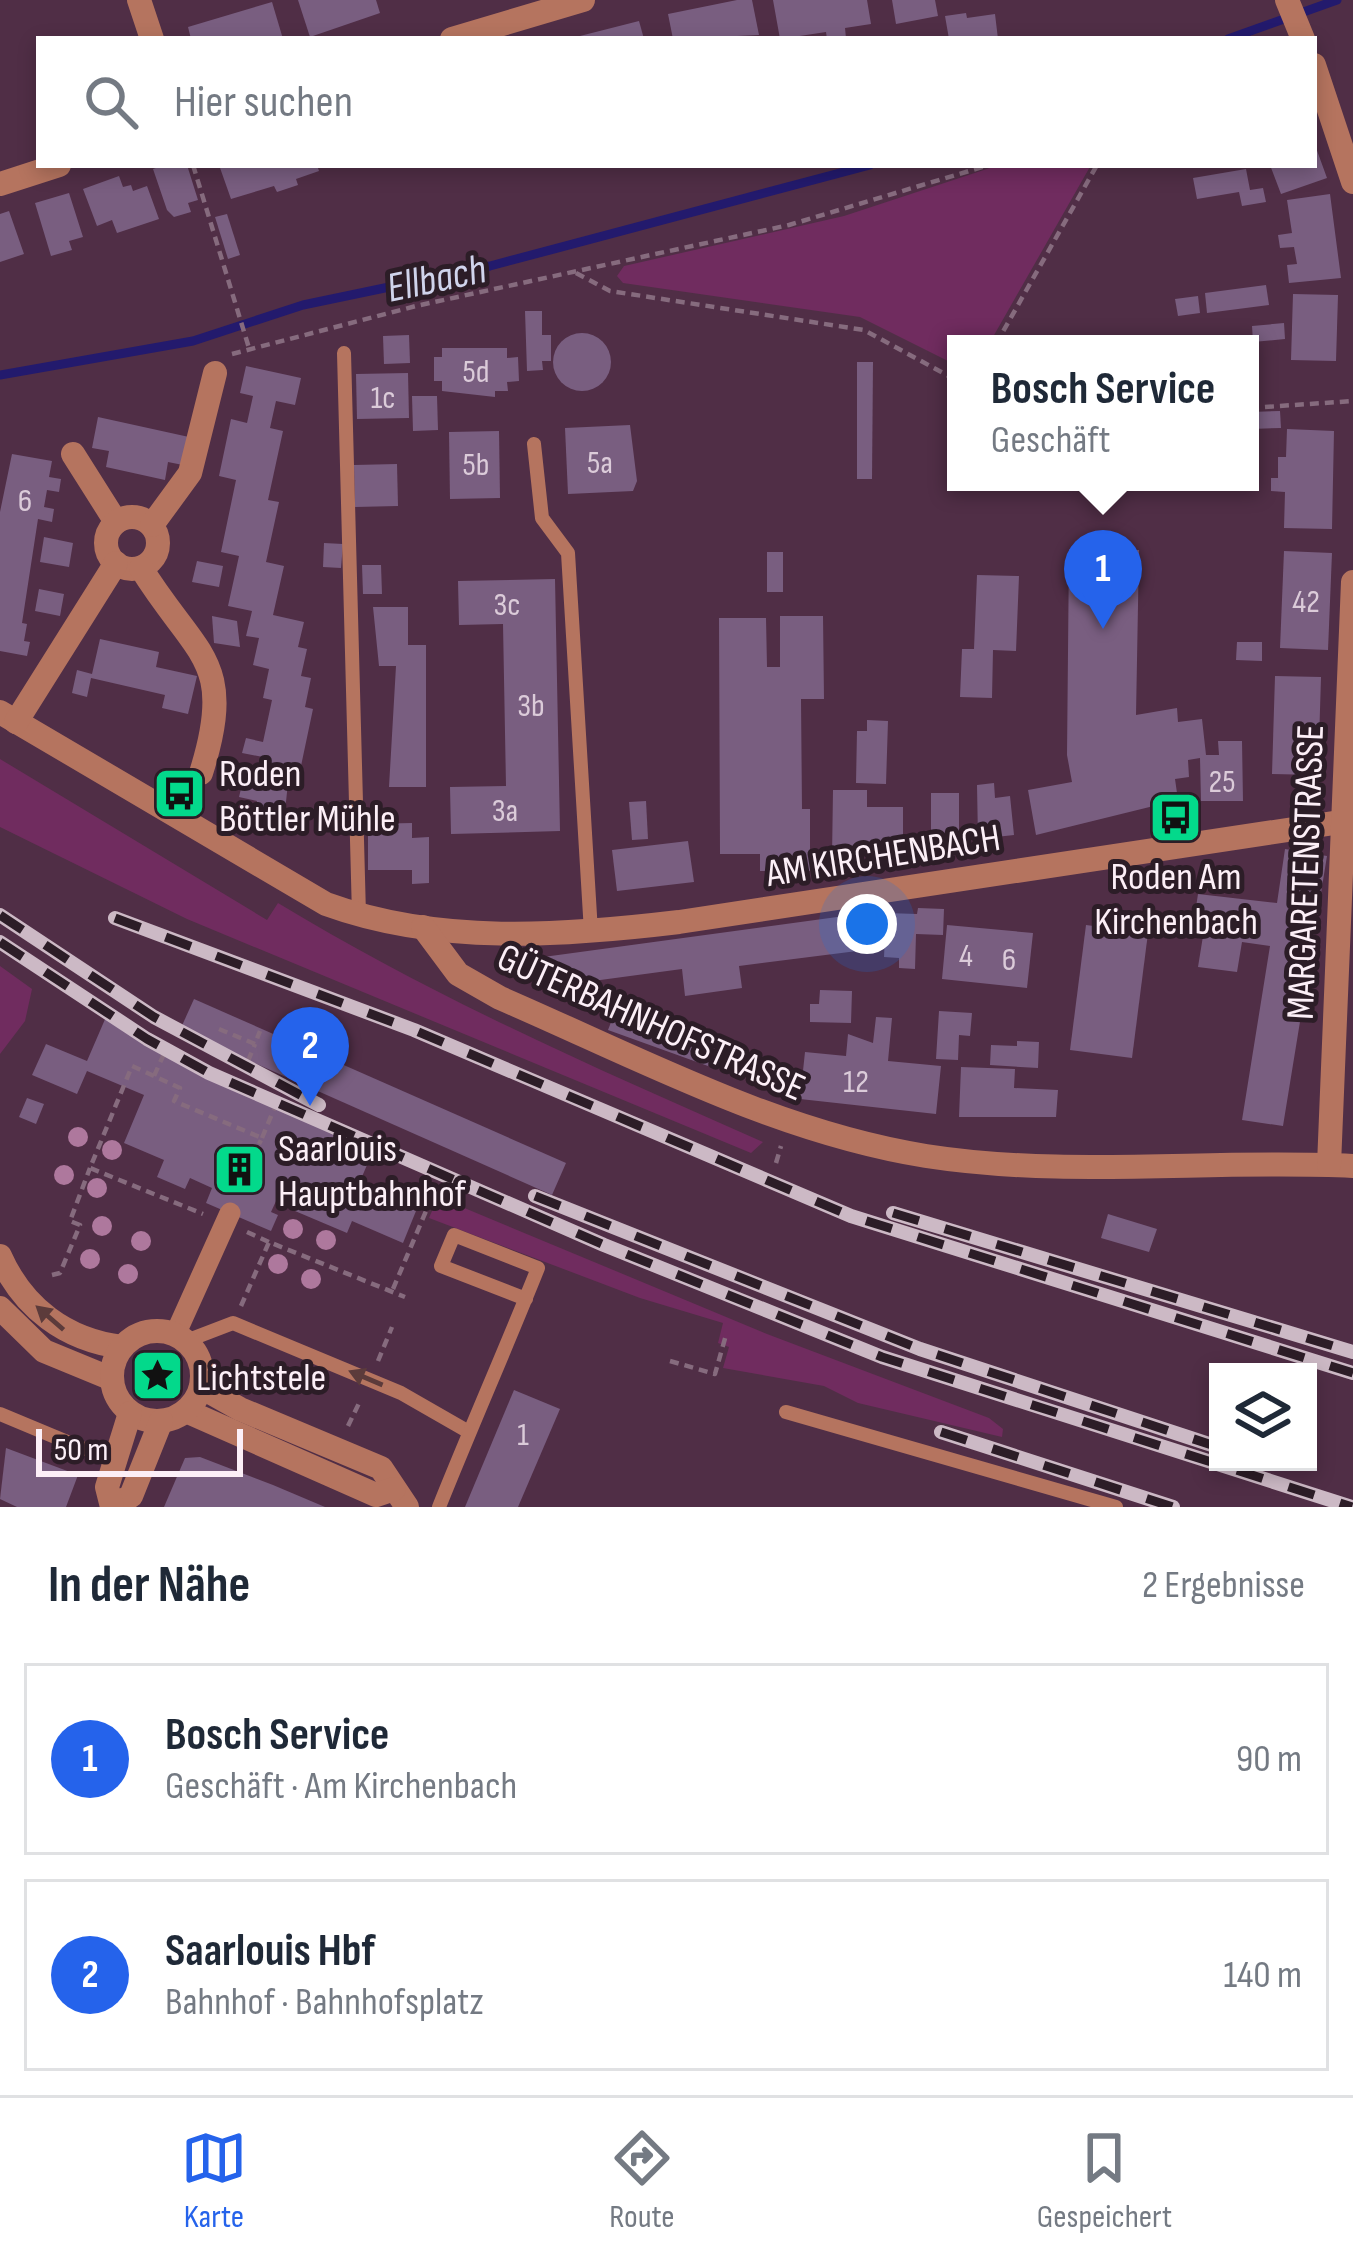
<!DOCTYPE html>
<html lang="de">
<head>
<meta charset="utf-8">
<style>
  body { margin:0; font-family:"Sofia Sans Condensed",sans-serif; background:#f6f6f7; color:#1f2937 }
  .controls { position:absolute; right:36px; bottom:36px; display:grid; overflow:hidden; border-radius:0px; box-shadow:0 6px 18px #0003 }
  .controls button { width:108px; height:108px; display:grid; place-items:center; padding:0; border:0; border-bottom:3px solid #e0e1e3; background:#fff; color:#1f2937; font:60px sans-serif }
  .scale { position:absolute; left:36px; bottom:30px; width:207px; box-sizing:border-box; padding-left:12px; border:6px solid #fceff7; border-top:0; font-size:33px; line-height:42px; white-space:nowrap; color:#fceff7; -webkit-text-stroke:9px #2c1d27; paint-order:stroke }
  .you { position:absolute; left:867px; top:924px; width:42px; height:42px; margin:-30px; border:9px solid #fff; border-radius:50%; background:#1a73e8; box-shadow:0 0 0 18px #1a73e833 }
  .badge { display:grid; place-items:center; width:78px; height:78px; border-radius:50%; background:#2563eb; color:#fff; font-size:39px; font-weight:700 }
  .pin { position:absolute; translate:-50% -99px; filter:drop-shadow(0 3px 6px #0008) }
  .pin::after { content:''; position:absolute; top:63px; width:42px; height:36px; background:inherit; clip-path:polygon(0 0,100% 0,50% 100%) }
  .popup { position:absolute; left:947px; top:335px; width:312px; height:156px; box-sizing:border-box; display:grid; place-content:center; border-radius:0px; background:#fff; filter:drop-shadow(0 3px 9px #0005); font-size:39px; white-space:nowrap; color:#747a83 }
  .popup b { font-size:45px; color:#1f2937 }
  .popup::after { content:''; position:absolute; left:50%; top:100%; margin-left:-24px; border:24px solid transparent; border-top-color:#fff }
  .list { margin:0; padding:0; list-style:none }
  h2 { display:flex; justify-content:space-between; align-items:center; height:156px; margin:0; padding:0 48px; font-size:51px }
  h2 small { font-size:39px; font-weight:400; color:#747a83 }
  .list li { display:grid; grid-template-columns:78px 1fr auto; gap:36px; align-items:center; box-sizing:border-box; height:192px; margin:0 24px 24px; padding:0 24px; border:3px solid #e0e1e3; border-radius:0px }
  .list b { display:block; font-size:45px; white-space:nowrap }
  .list p { margin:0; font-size:39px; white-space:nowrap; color:#747a83 }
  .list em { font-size:39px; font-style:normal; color:#747a83 }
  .icon { flex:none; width:66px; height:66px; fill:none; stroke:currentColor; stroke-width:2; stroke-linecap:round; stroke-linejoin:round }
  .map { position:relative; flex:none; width:1353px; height:1507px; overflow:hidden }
  .search { position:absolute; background:#fff; box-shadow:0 6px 18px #0003; left:36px; right:36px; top:36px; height:132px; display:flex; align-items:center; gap:30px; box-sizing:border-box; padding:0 42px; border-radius:0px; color:#747a83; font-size:45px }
  .sheet { height:588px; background:#fff }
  nav { display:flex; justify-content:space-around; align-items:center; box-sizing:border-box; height:168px; border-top:3px solid #e0e1e3; background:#fff; font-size:33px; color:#747a83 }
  nav a { display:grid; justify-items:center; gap:6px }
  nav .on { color:#2563eb }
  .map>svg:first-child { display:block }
</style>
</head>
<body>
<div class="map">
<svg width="1353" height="1507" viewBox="0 0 1353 1507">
  <rect width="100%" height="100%" fill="#502e46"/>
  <g fill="#702c5f">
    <path d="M999,165H1091L989,344H956V365L860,317L623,283L617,276L624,266L844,216Z"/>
    <path d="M0,759L267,920L278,903C433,997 597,1069 763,1142L751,1153L187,919L0,827Z"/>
    <path d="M0,966L32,989L25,1021L0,1054Z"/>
    <path d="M438,1197L767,1334L989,1418L1003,1429L1002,1437L858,1403L824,1386L723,1368L729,1347L718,1343L723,1323L640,1298L429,1218Z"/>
  </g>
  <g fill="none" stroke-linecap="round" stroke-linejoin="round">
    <g stroke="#231a6d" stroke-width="9">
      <path d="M1228,39L1337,0"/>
      <path d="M0,375L193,341L303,305L490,266L870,165"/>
    </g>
  </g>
  <g fill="#795e80">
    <path d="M298,0H376L380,13L310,37Z"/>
    <path d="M737,0H752L759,35L673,39L668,14Z"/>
    <path d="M773,0H867L871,24L845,28L846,38L840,39H827L826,32L780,39Z"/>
    <path d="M892,0H935L938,16L896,24Z"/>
    <path d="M272,2L283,39H191L188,27Z"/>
    <path d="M966,13L967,18L995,14L998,39H949L945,16Z"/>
    <path d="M639,21L644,39H576V37Z"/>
    <path d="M1315,145L1327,178L1281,194L1270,165H1314Z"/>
    <path d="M164,165H187L198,200L188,203L191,212L174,217L167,210L153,169Z"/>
    <path d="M219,165H317L319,171L296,179L298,185L277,192L274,186L231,199Z"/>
    <path d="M1246,169L1250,190L1263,188L1266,202L1242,206L1239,192L1197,199L1193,178Z"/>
    <path d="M119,176L123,187L131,185L133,191L147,186L159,219L117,233L112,220L97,226L83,189Z"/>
    <path d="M69,193L83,237L69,241L72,250L51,256L35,203Z"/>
    <path d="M1330,194L1341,278L1289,283L1287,265L1297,264L1294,247L1280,248L1278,235L1292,233L1287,200Z"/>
    <path d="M9,211L24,254L0,262V214Z"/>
    <path d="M227,214L240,255L228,259L215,217Z"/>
    <path d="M1266,285L1269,305L1207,313L1205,293Z"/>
    <path d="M1293,294L1338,295L1336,361L1291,360Z"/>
    <path d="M1198,296L1200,313L1178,316L1175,299Z"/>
    <path d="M525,311H542V335H551V361H542L543,370L527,371Z"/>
    <path d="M1284,323L1285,339L1253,342L1252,326Z"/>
    <circle cx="582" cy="362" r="29"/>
    <path d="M409,335L410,363L384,364L383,336Z"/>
    <path d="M442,348H507V358L518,357L519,381L507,382L508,391H495V397L442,391V381H434V357H442Z"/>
    <path d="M857,362H873L872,479H857Z"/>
    <path d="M246,366L301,378L295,405L276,401L270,428L283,431L268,500L279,502L266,562L284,566L273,615L304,622L298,647L307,649L301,676L311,678L305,707L313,709L301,766L290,763L283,831L252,824L257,801L239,797L246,768L265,773L268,758L242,753L246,738L263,742L272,700L263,698L269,669L253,665L259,638L246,636L252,611L228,606L239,556L221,552L236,480L219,476L231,419L247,423L253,396L240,393Z"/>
    <path d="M408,373L409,418L357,419L356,374Z"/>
    <path d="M412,396H437L438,430L413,431Z"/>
    <path d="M1280,411L1281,428L1251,429L1250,412Z"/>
    <path d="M98,417L189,437L183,465L168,462L165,480L106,467L109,451L92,448Z"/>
    <path d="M630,425L637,481L633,491L568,494L565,428Z"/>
    <path d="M1287,429L1334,431L1332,529L1284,528L1285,492L1271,491V478H1278V457H1286Z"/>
    <path d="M499,431L500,498L450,499L449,432Z"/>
    <path d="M12,454L52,461L49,477L61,479L59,492L47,490L44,507L54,509L52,522L38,519L22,623L27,624L24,641L30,642L27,656L0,651V512Z"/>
    <path d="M397,464L398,506L355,507L354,465Z"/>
    <path d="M44,537L73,543L69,567L40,562Z"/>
    <path d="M324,543L343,544L341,568L323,567Z"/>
    <path d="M1069,549L1139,550L1136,715L1177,708L1178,722L1202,719L1206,755H1219L1218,741H1242L1243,801H1201L1200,758L1188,760L1189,777L1175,779L1178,800L1036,835L1028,790L1072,782L1067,755Z"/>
    <path d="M1284,551L1332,553L1328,650L1280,648Z"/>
    <rect x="767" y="552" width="16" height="40"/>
    <path d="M197,561L223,566L219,587L192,582Z"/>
    <path d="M362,565H381L382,594H363Z"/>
    <path d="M977,575L1019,576L1016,651L993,650L992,698L960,697L962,649H974Z"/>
    <path d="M555,579L560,831L451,834L450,787L506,786L503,624L459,625L458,581Z"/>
    <path d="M39,589L64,594L60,616L35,611Z"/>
    <path d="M373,607H408V645H426V787H389L396,666H379Z"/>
    <path d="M212,616L237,621L240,647L214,643Z"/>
    <path d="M780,616H823L824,699H801L802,809H810V871H760V854H720L719,618H766L767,667H780Z"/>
    <path d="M100,639L159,652L156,667L197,676L188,714L162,708L165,695L91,678L87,697L72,693L77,670L92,674Z"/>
    <path d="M1237,642H1262V661L1236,660Z"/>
    <path d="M1275,676L1321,677L1318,775L1272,774Z"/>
    <path d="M867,720L888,721L886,784L856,783L857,731H867Z"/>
    <path d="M994,783L995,798L1010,796L1014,835L978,839L977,785Z"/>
    <path d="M833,790H867V807H903V857H832Z"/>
    <path d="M931,793H959V836L931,835Z"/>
    <path d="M646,801L648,839L632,840L629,802Z"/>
    <path d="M412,823V838L429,837V883L412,884V870H368V824Z"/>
    <path d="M688,841L694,882L617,891L612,850Z"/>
    <path d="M1285,849L1327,856L1283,1126L1242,1120L1270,946L1242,942L1237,972L1198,967L1203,936L1192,934L1198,894L1277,903Z"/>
    <path d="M918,908L944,909L943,935L916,934L915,969L899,968V958L884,957L886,913L917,914Z"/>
    <path d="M881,911L882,942H873V949L739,966L742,988L685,996L682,969L541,988L536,958Z"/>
    <path d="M947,925L1033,933L1027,988L942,979Z"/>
    <path d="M1086,925L1148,933L1132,1058L1070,1050Z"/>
    <path d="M820,990L852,991L851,1023L810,1022V1004H819Z"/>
    <path d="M194,999L566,1163L552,1195L180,1030Z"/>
    <path d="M630,1002L719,1035L708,1066L608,1030L617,1007L627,1010Z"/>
    <path d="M939,1011L972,1013L970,1036L959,1035L958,1060L936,1059Z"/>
    <path d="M106,1017L201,1072L373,1151L358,1186L416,1211L403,1243L352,1221L347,1233L295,1211L301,1196L282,1188L271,1212L278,1215L271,1231L206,1203L212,1188L190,1178L185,1189L157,1177L164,1160L124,1143L144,1095L87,1071L77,1094L32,1075L46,1044L87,1061Z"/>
    <path d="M876,1017L892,1018L888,1061L941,1066L936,1114L800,1099L805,1052L846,1056L848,1034L873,1043Z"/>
    <path d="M1017,1041L1039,1042L1038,1068L990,1065L991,1045L1017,1046Z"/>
    <path d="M961,1067L1015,1069L1014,1088L1058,1090L1056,1117H959Z"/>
    <path d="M27,1098L44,1104L36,1124L19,1117Z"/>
    <path d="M1108,1214L1157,1229L1149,1252L1101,1238Z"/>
    <path d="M514,1390L560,1409L518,1507H465Z"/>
    <path d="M6,1448L78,1475L66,1507H17L0,1499Z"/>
    <path d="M200,1457L273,1485L325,1507H164L185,1458Z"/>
  </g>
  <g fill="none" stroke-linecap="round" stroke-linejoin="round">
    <g stroke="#866b7e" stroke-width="4.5" stroke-dasharray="9 6" stroke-linecap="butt">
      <path d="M193,165L249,348"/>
      <path d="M576,273L610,291L864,330L956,380"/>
      <path d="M996,344L1097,165"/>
      <path d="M232,354L416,306L789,225L989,165"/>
      <path d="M1250,408L1353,401"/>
      <path d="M219,1029L255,1044L260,1031"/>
      <path d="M164,1054L154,1076L180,1088L174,1101L262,1138L259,1144"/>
      <path d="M248,1061L255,1044"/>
      <path d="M154,1076L132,1066L90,1168L203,1214"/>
      <path d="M262,1138L274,1109"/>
      <path d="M776,1163L781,1146"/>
      <path d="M247,1232L269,1242"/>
      <path d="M52,1275L60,1273L80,1225L70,1221L90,1168"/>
      <path d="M393,1289L429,1204L391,1188L396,1178"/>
      <path d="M241,1306L269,1242L405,1297"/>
      <path d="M378,1361L392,1327"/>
      <path d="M670,1361L715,1374L726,1335"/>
      <path d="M348,1426L361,1399"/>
    </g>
    <g stroke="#b5745f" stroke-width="14">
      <path d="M344,353L359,915"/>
      <path d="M534,444L542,518L568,553L591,932"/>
      <path d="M186,1341L233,1323L401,1393L469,1432"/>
      <path d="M786,1412L1116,1507"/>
      <path d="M0,1414L84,1449"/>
      <path d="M439,1507C471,1427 506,1348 538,1268L454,1235L441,1266L526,1299"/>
    </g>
    <path stroke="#b5745f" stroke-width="21" d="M175,1335L230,1213"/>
    <g stroke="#b5745f" stroke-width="24">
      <path d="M139,0L152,39"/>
      <path d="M1287,0L1303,39"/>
      <path d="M452,39L583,0"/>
      <path d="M1314,65L1353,182"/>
      <path d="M0,184L59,165"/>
      <path d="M73,454L116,522"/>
      <circle cx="132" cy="543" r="26"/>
      <path d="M152,525L190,473L215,373"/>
      <path d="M141,568C196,657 237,659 201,773"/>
      <path d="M0,712L326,904C439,945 562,936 679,922L1353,820"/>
      <path d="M16,722L116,563"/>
      <path d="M423,927L458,974L500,998C639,1058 776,1132 926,1156C1067,1178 1211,1159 1353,1166"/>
      <path d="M1329,1165L1353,582"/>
      <path d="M201,1387L240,1409L381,1468L407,1507"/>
      <path d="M186,1411L376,1495L394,1489"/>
    </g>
    <g stroke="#b5745f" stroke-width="24">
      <path d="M0,1256C23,1308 66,1340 122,1347"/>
      <path d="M0,1308L44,1351L112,1379"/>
      <circle cx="157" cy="1376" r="45"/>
      <path d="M112,1506L131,1496L161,1421"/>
      <path d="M112,1507L107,1487L130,1413"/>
    </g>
    <defs>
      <g id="rail">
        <path d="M0,915L154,1017L319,1105"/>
        <path d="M115,918L414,1030L851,1216L1353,1373"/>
        <path d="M0,942L147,1039L209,1073L604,1245L882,1357L1352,1507"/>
        <path d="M535,1196L920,1349L1218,1447"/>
        <path d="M893,1213L1353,1352"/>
        <path d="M941,1432L1173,1507"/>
      </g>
    </defs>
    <use href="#rail" stroke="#ccb9c5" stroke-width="14"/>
    <use href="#rail" stroke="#2c1d27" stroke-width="9" stroke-dasharray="27" stroke-linecap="butt"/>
  </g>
  <g fill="#ae789d">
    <circle cx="78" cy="1137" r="10"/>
    <circle cx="112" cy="1150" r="10"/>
    <circle cx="64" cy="1175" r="10"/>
    <circle cx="97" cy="1188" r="10"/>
    <circle cx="102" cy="1226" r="10"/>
    <circle cx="293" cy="1229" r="10"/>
    <circle cx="326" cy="1240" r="10"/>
    <circle cx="141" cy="1241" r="10"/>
    <circle cx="90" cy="1259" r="10"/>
    <circle cx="278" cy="1264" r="10"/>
    <circle cx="128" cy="1274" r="10"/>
    <circle cx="311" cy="1279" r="10"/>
  </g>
  <defs><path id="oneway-solid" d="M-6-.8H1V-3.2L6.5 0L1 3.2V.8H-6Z" transform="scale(3)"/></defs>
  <g fill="#5c3b3b">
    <use href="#oneway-solid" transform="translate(50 1318) rotate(-139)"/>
    <use href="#oneway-solid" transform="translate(366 1378) rotate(-157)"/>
  </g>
  <defs>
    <symbol id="bus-square" viewBox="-11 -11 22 22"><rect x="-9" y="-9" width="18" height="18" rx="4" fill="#03d98b" stroke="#2c1d27"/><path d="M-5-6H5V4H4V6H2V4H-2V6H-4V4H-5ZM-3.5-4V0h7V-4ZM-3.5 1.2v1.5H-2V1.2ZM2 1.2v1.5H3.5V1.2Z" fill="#111"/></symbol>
    <symbol id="building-square" viewBox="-11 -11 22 22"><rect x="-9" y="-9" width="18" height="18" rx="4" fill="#03d98b" stroke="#2c1d27"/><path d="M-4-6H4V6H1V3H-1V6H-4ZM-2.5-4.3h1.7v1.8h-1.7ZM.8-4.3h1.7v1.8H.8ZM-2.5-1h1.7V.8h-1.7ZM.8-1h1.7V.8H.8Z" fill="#111"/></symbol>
    <symbol id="sight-square" viewBox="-11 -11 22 22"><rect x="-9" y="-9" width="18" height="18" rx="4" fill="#03d98b" stroke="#2c1d27"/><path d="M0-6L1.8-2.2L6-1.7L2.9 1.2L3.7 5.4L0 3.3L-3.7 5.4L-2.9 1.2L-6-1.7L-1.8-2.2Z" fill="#111"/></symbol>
  </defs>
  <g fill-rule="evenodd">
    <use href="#bus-square" x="150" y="764" width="59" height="59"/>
    <use href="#bus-square" x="1146" y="788" width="59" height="59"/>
    <use href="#building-square" x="210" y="1140" width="59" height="59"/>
    <use href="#sight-square" x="128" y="1346" width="59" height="59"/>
  </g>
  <g text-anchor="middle" stroke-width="10" stroke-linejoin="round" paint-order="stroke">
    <g font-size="33" fill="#dbcbd9">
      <text x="476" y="382">5d</text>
      <text x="383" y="408">1c</text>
      <text x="600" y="473">5a</text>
      <text x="476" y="475">5b</text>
      <text x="25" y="511">6</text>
      <text x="1306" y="612">42</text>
      <text x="507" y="615">3c</text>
      <text x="531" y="716">3b</text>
      <text x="1222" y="792">25</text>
      <text x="505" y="821">3a</text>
      <text x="966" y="966">4</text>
      <text x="1009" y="970">6</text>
      <text x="856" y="1092">12</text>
      <text x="523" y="1445">1</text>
    </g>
    <g font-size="39" fill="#fceff7" stroke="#2c1d27" text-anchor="start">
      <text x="219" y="786">Roden<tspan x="219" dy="45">Böttler Mühle</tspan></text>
      <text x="1176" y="889" text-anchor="middle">Roden Am<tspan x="1176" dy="45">Kirchenbach</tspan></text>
      <text x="278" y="1161">Saarlouis<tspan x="278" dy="45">Hauptbahnhof</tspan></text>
      <text x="196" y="1390">Lichtstele</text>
    </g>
    <g font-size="39" fill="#fceff7" stroke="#2c1d27">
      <text transform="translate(883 854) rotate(-9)" y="14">AM KIRCHENBACH</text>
      <text transform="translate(1304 872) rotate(-88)" y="14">MARGARETENSTRASSE</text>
      <text transform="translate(652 1021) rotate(24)" y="14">GÜTERBAHNHOFSTRASSE</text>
    </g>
    <g font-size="42" font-style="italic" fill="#d0d4ec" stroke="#2c1d27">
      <text transform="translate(436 277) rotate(-12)" y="15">Ellbach</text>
    </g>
  </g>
</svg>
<div class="controls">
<button><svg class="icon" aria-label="layers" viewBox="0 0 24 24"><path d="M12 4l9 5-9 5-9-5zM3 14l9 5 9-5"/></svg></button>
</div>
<div class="scale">50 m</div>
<div class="you"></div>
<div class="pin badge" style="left:1103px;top:629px">1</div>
<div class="popup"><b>Bosch Service</b>Geschäft</div>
<div class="pin badge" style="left:310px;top:1106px">2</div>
<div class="search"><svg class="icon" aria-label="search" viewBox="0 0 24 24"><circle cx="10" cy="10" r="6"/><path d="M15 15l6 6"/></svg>Hier suchen</div>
</div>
<section class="sheet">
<h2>In der Nähe<small>2 Ergebnisse</small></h2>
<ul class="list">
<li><span class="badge">1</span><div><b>Bosch Service</b><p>Geschäft · Am Kirchenbach</p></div><em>90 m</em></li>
<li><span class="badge">2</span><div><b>Saarlouis Hbf</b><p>Bahnhof · Bahnhofsplatz</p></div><em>140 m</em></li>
</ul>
</section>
<nav>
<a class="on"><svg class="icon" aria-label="map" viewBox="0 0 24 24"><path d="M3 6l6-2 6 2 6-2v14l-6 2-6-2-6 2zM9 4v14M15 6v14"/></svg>Karte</a>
<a><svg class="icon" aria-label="directions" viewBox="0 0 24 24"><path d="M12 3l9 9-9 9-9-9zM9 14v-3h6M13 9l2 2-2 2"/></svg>Route</a>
<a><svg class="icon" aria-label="saved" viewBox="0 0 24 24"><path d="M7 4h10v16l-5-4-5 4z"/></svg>Gespeichert</a>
</nav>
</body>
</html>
